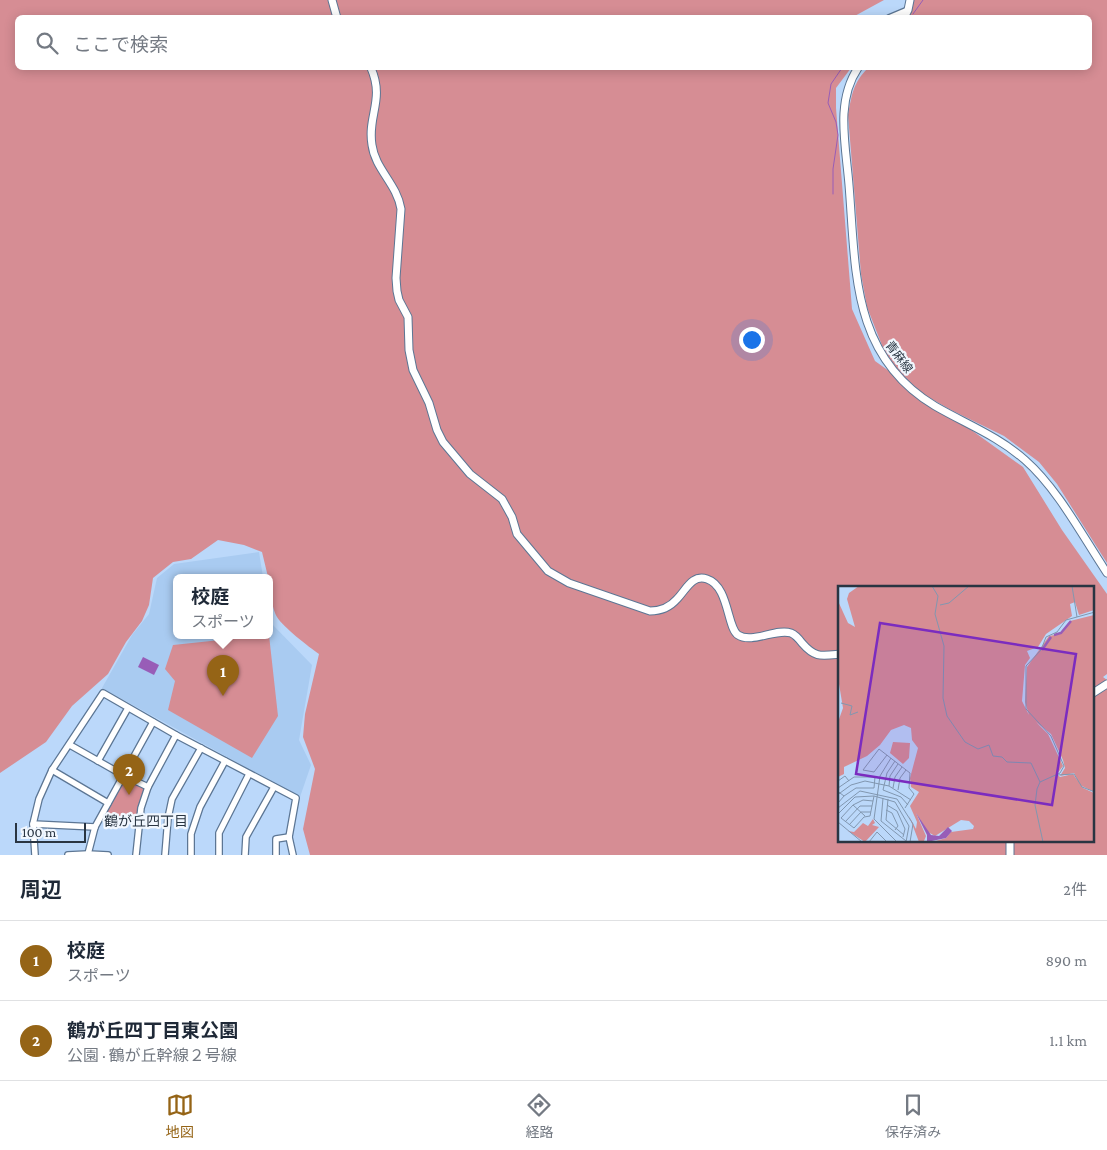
<!DOCTYPE html>
<html lang="ja">
<head>
<meta charset="utf-8">
<style>
  body { margin:0; font-family:"Crimson Pro","Noto Sans JP",serif; background:#f2f2f3; color:#1f2937 }
  .scale { position:absolute; left:15px; bottom:12px; width:71px; box-sizing:border-box; padding-left:5px; border:2px solid #293542; border-top:0; font-size:14px; line-height:18px; white-space:nowrap; color:#293542; -webkit-text-stroke:4px #f1f7fe; paint-order:stroke }
  .you { position:absolute; left:751px; top:339px; width:18px; height:18px; margin:-12px; border:4px solid #fff; border-radius:50%; background:#1a73e8; box-shadow:0 0 0 8px #1a73e833 }
  .badge { display:grid; place-items:center; width:32px; height:32px; border-radius:50%; background:#956416; color:#fff; font-size:16px; font-weight:700 }
  .pin { position:absolute; translate:-50% -41px; filter:drop-shadow(0 1px 2px #0008) }
  .pin::after { content:''; position:absolute; top:26px; width:18px; height:15px; background:inherit; clip-path:polygon(0 0,100% 0,50% 100%) }
  .popup { position:absolute; left:173px; top:574px; width:100px; height:65px; box-sizing:border-box; display:grid; place-content:center; border-radius:8px; background:#fff; filter:drop-shadow(0 1px 4px #0005); font-size:16px; white-space:nowrap; color:#747a83 }
  .popup b { font-size:19px; color:#1f2937 }
  .popup::after { content:''; position:absolute; left:50%; top:100%; margin-left:-10px; border:10px solid transparent; border-top-color:#fff }
  .list { margin:0; padding:0; list-style:none }
  h2 { display:flex; justify-content:space-between; align-items:center; height:65px; margin:0; padding:0 20px; font-size:21px }
  h2 small { font-size:16px; font-weight:400; color:#747a83 }
  .list li { display:grid; grid-template-columns:32px 1fr auto; gap:15px; align-items:center; box-sizing:border-box; height:80px; padding:0 20px; border-top:1px solid #e0e1e3 }
  .list b { display:block; font-size:19px; white-space:nowrap }
  .list p { margin:0; font-size:16px; white-space:nowrap; color:#747a83 }
  .list em { font-size:16px; font-style:normal; color:#747a83 }
  .icon { flex:none; width:28px; height:28px; fill:none; stroke:currentColor; stroke-width:2; stroke-linecap:round; stroke-linejoin:round }
  .map { position:relative; flex:none; width:1107px; height:855px; overflow:hidden }
  .search { position:absolute; background:#fff; box-shadow:0 2px 12px #0003; left:15px; right:15px; top:15px; height:55px; display:flex; align-items:center; gap:12px; box-sizing:border-box; padding:0 18px; border-radius:8px; color:#747a83; font-size:19px }
  .sheet { height:225px; background:#fff }
  nav { display:flex; justify-content:space-around; align-items:center; box-sizing:border-box; height:70px; border-top:1px solid #e0e1e3; background:#fff; font-size:14px; color:#747a83 }
  nav a { display:grid; justify-items:center; gap:2px }
  nav .on { color:#956416 }
  .map>svg:first-child { display:block }
</style>
</head>
<body>
<div class="map">
<svg width="1107" height="855" viewBox="0 0 1107 855">
  <rect width="100%" height="100%" fill="#bbd8fa"/>
  <path fill="#a9cbf1" d="M259,552L263,577H177V635H269V615L271,623L312,665L299,740L311,765L300,797L102,688L132,635L149,614L157,578L174,564Z"/>
  <g fill="#d68d94" fill-rule="evenodd">
    <path d="M0,0H884L851,18H18V68H851L836,88V108L852,309L875,361L1023,467L1062,530L1107,594V674L1103,677L1107,680V855H310L303,829L315,769L303,737L305,714L319,654C309,647 283,627 277,617C272,609 269,586 269,577H268L262,552L244,545L218,540L191,559L173,562L153,578L149,605L142,621L126,642L108,674L72,706L46,742L0,773ZM840,588H1093V841H840Z"/>
    <path d="M910,0H1107V563L1057,484L1039,462L1004,436L951,410L923,394L897,370L883,348L867,307L861,274L848,115C852,94 853,83 868,68H1090V18L900,17Z"/>
    <path d="M269,635L278,716L252,758L168,710L175,681L165,669L173,645Z"/>
    <path d="M123,775L148,787L139,823L119,820L103,812Z"/>
  </g>
  <path fill="#985db7" d="M143,657L159,665L154,675L138,667Z"/>
  <g fill="none" stroke-linecap="round" stroke-linejoin="round">
    <g stroke="#985db7" stroke-width="1">
      <path d="M913,14L923,0"/>
      <path d="M833,194V169L838,135L836,122L828,103L831,84L842,68"/>
    </g>
    <defs>
      <g id="minor">
        <path d="M889,18L908,10"/>
        <path d="M70,745L123,775L148,787"/>
        <path d="M98,761L128,708"/>
        <path d="M52,770L108,803"/>
        <path d="M33,824L35,855"/>
        <path d="M95,827L33,824L39,799L52,770L103,693L176,735L296,798L289,837L293,855"/>
        <path d="M88,854L95,827L153,722"/>
        <path d="M68,855L88,854L108,855"/>
        <path d="M136,855L141,808L148,787L176,735"/>
        <path d="M165,855L168,818L172,799L201,748"/>
        <path d="M191,855V834L200,807L225,761"/>
        <path d="M219,855V833L249,774"/>
        <path d="M245,855L246,837L274,787"/>
        <path d="M276,855V839L289,837"/>
      </g>
      <g id="tertiary">
        <path d="M332,0L337,18"/>
        <path d="M904,18L908,10L910,0"/>
        <path d="M371,68C385,100 367,116 372,145C375,169 397,184 401,209L396,278L397,291L399,300L408,317L409,350L413,370L429,403L437,430L443,442L470,474L502,499L512,517L517,534L548,571L569,583L650,611C661,611 670,607 677,599C686,590 692,574 707,579C729,586 727,628 738,635C752,644 776,628 791,633C796,635 799,639 802,643C815,658 821,656 840,654"/>
        <path d="M858,68C835,102 846,146 849,185C856,270 851,356 935,406C966,424 998,436 1025,460C1058,489 1083,537 1107,573"/>
        <path d="M1093,693L1107,684"/>
        <path d="M1010,841V855"/>
      </g>
    </defs>
    <use href="#minor" stroke="#5c7694" stroke-width="8"/>
    <use href="#tertiary" stroke="#5c7694" stroke-width="9"/>
    <use href="#minor" stroke="#fff" stroke-width="5.5"/>
    <use href="#tertiary" stroke="#fff" stroke-width="7"/>
  </g>
  <g text-anchor="middle" stroke-width="4.5" stroke-linejoin="round" paint-order="stroke">
    <g font-size="12" fill="#293542" stroke="#f1f7fe">
      <text transform="translate(899 357) rotate(53)" y="4">青麻線</text>
    </g>
    <g font-size="14" fill="#293542" stroke="#f1f7fe">
      <text x="146" y="826">鶴が丘四丁目</text>
    </g>
  </g>
  <g transform="translate(838 586)">
    <rect width="256" height="256" fill="#bbd8fa"/>
    <path d="M21,0H256V24L241,29L237,16L232,18L234,30L208,48L200,61L189,65L192,72L187,79L184,115L191,129L187,116L189,81L211,50L222,48L232,35L256,29V206L242,199L236,187L222,190L227,182L225,174L213,148L198,136L210,148L225,180L219,188L222,191L235,188L245,202L256,207V256H94L108,252L113,246L135,243L136,240L131,235L123,234L97,250L90,246L78,227L88,250L86,255L81,256L71,230L78,243L79,236L72,220L81,206L73,201L72,192L80,162L74,154L73,142L66,139L53,144L42,159L29,170L6,181V188L0,191V136L5,122L0,92V15L10,37L17,41L9,13L11,7ZM55,156L72,157L71,172L65,178L52,167ZM35,233L37,237L34,239L41,241L27,256L10,245L16,246L25,237L30,240Z" fill="#d68d94"/>
    <path d="M78,227L93,249L101,250L110,241L114,245L108,252L89,256V249Z" fill="#985db7"/>
    <path fill="none" stroke="#985db7" stroke-width="2.5" d="M216,49L223,47L233,35M204,64L213,51"/>
    <path fill="none" stroke="#8197b0" stroke-width="1" d="M94,0L100,10L97,28L106,60L105,112L109,130L127,156L140,163L151,159L155,170L164,171L169,176L193,177L202,196M234,0L239,31L257,26M102,19L111,17L131,0M3,117L14,120L12,129L20,126M53,172L42,190L36,233L59,256M57,175L49,187L45,204L63,211L70,219M36,186L25,184L41,163L72,187L71,202L76,208L67,222M36,186L49,169M219,189L236,188L244,201L257,206M0,195L7,190L11,195M51,200L52,190L60,178M0,202L16,191H37L36,202H18L6,210M55,202L57,191L64,181M60,204L62,192L68,184M0,205L2,207L13,199L27,195L51,200L73,214M0,209L2,207L6,210L0,217M45,212L43,235L68,255M50,213L48,234L66,249M15,219L25,214L35,215M49,219L59,225L67,243L65,251M0,222L22,205L59,213L75,238L72,256M48,224L54,227L60,240L57,244M0,228L17,211L36,210M27,230L15,219L3,232L16,242L26,231L32,230L36,210L57,216L71,240L68,256M0,236L24,256M7,236L22,220H34M11,239L23,226H33M31,256L39,246L48,255M205,256L197,219L199,203L202,196L222,187L226,180L213,150L188,123V80L203,64L208,51L219,46L228,34L239,31"/>
    <path fill="#7b2cbf" fill-opacity="0.15" stroke="#7b2cbf" stroke-width="2.5" d="M42,37L238,68L214,219L18,188Z"/>
    <rect width="256" height="256" fill="none" stroke="#293542" stroke-width="2.5"/>
  </g>
</svg>
<div class="scale">100 m</div>
<div class="you"></div>
<div class="pin badge" style="left:223px;top:696px">1</div>
<div class="popup"><b>校庭</b>スポーツ</div>
<div class="pin badge" style="left:129px;top:795px">2</div>
<div class="search"><svg class="icon" aria-label="search" viewBox="0 0 24 24"><circle cx="10" cy="10" r="6"/><path d="M15 15l6 6"/></svg>ここで検索</div>
</div>
<section class="sheet">
<h2>周辺<small>2件</small></h2>
<ul class="list">
<li><span class="badge">1</span><div><b>校庭</b><p>スポーツ</p></div><em>890 m</em></li>
<li><span class="badge">2</span><div><b>鶴が丘四丁目東公園</b><p>公園 · 鶴が丘幹線２号線</p></div><em>1.1 km</em></li>
</ul>
</section>
<nav>
<a class="on"><svg class="icon" aria-label="map" viewBox="0 0 24 24"><path d="M3 6l6-2 6 2 6-2v14l-6 2-6-2-6 2zM9 4v14M15 6v14"/></svg>地図</a>
<a><svg class="icon" aria-label="directions" viewBox="0 0 24 24"><path d="M12 3l9 9-9 9-9-9zM9 14v-3h6M13 9l2 2-2 2"/></svg>経路</a>
<a><svg class="icon" aria-label="saved" viewBox="0 0 24 24"><path d="M7 4h10v16l-5-4-5 4z"/></svg>保存済み</a>
</nav>
</body>
</html>
